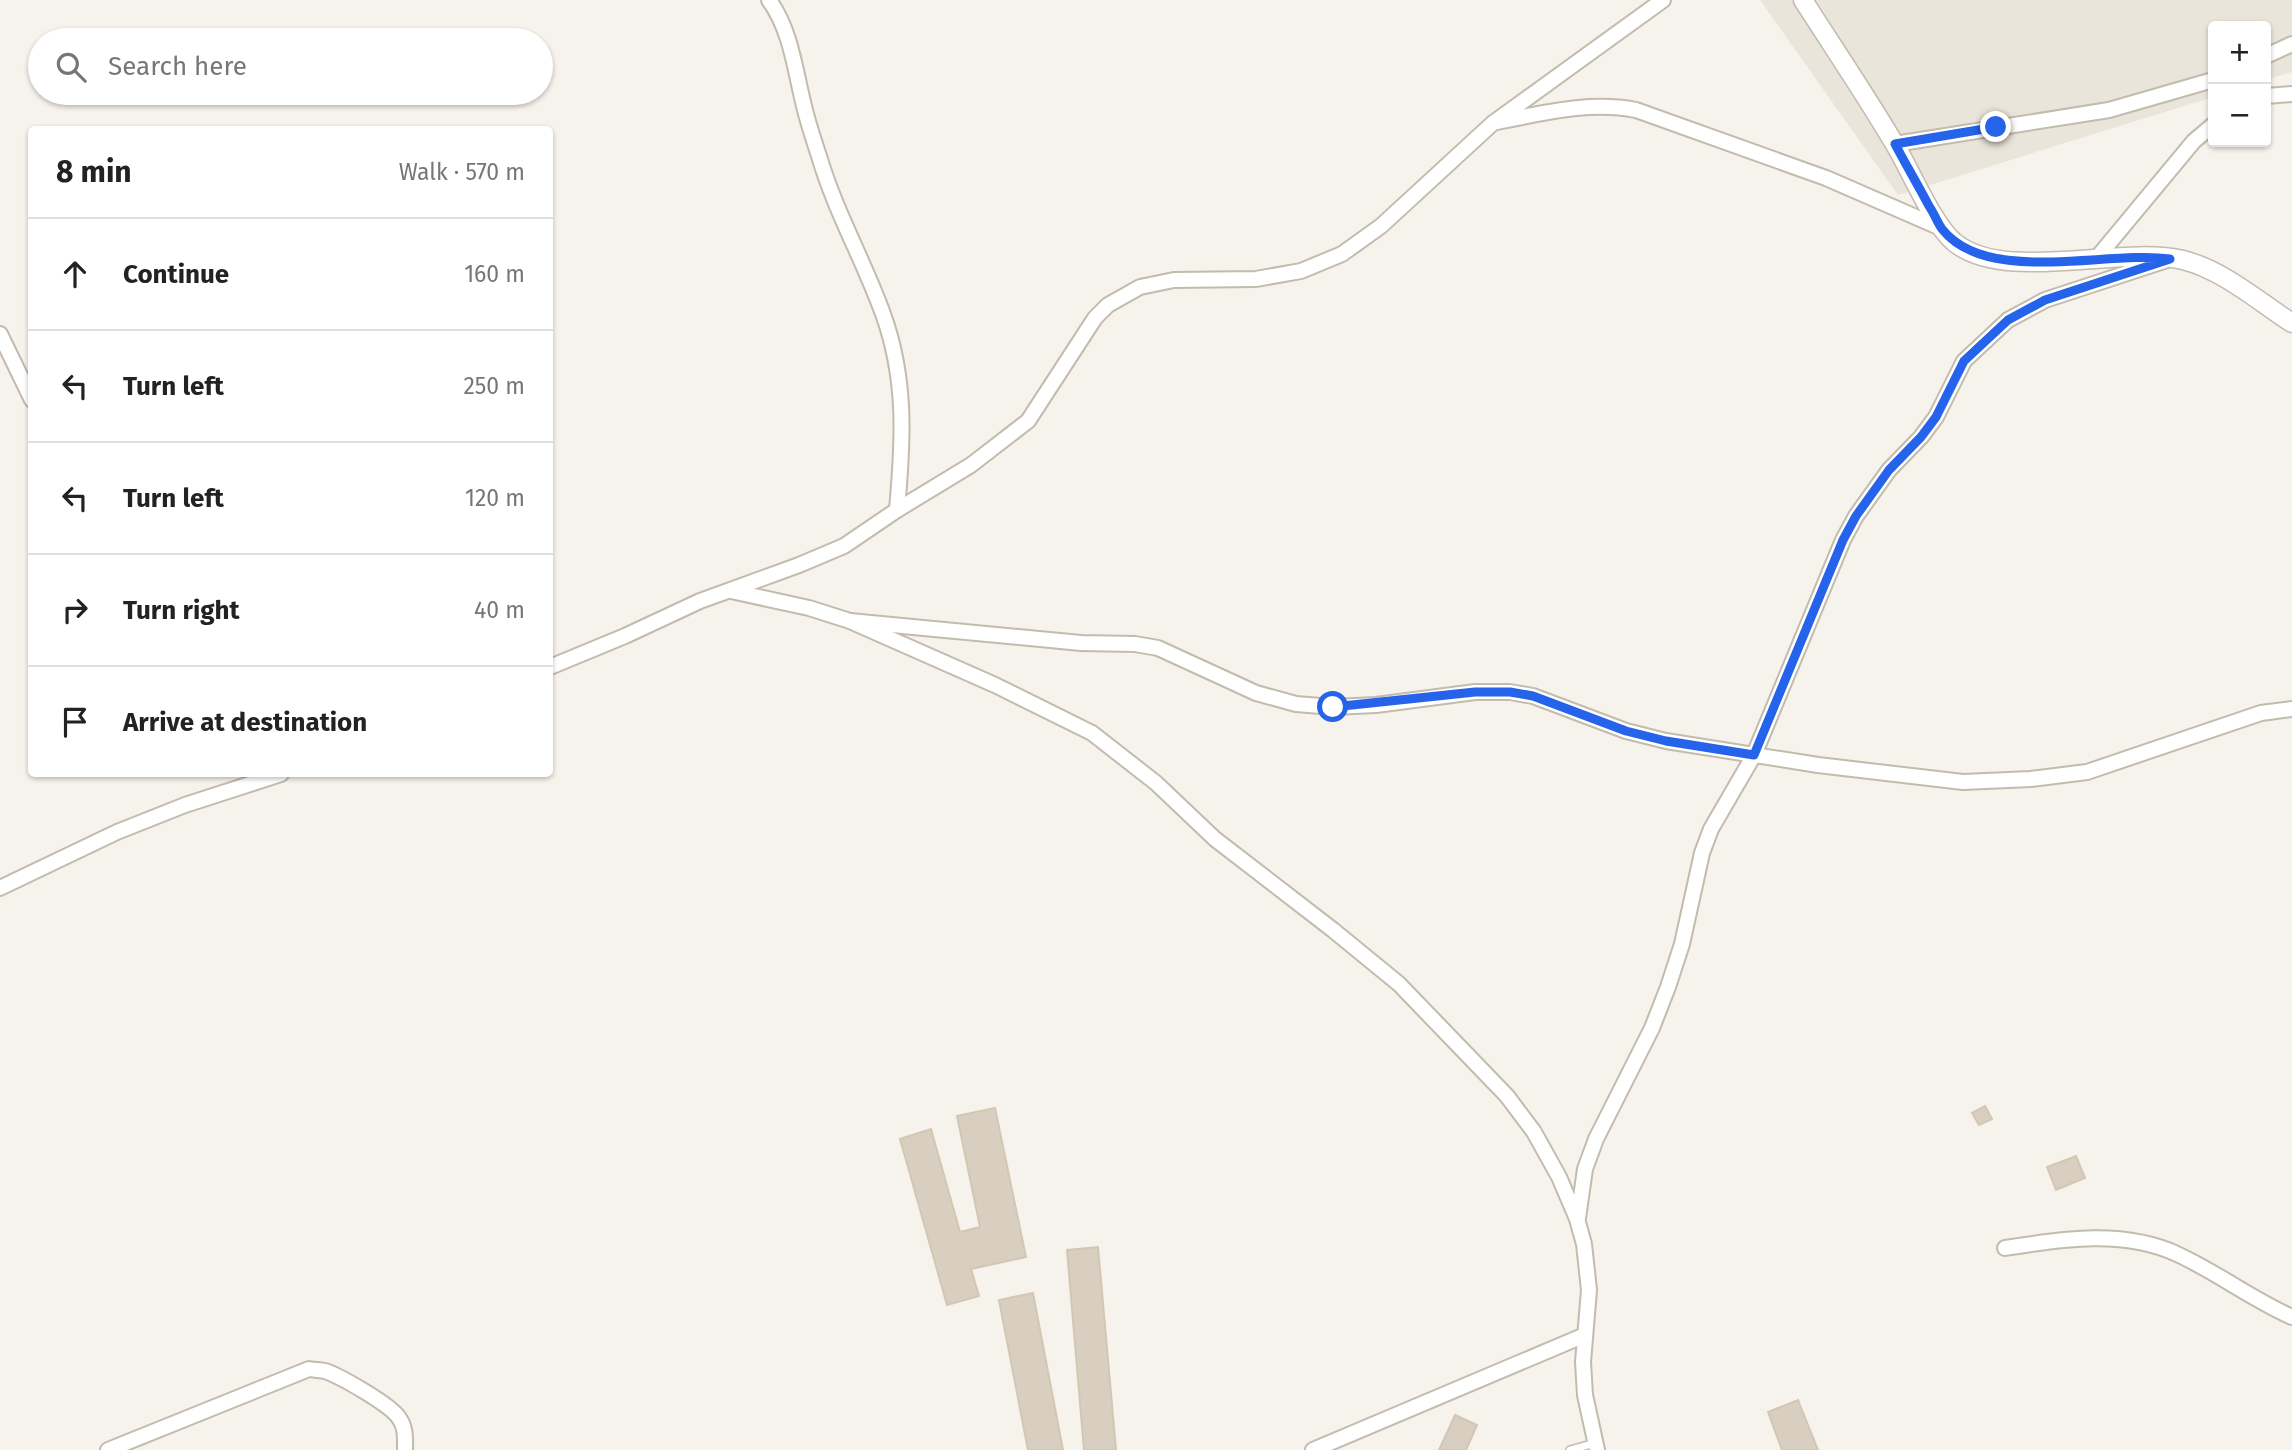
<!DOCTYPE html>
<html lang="en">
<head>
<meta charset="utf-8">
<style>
  body { margin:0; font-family:"Fira Sans",sans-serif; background:#f2f2f2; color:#222 }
  .controls { position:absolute; right:21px; top:21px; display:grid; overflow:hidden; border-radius:7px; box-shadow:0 2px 5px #0004 }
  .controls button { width:63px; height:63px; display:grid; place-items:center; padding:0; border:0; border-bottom:2px solid #e0e0e0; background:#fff; color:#222; font:35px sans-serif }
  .stop { position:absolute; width:21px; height:21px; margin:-16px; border:5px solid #2563eb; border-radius:50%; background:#fff }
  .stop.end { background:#2563eb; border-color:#fff; box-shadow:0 2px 7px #0008 }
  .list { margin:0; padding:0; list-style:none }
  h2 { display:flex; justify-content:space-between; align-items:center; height:91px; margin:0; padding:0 28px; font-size:30px }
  h2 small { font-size:23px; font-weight:400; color:#767676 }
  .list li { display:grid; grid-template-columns:46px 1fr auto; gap:21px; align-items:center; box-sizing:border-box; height:112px; padding:0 28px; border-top:2px solid #e0e0e0 }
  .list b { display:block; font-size:26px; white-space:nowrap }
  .list em { font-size:23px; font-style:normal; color:#767676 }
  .icon { flex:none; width:38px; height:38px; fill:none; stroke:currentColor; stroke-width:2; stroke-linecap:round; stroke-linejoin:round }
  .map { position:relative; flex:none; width:2292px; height:1450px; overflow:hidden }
  .search { position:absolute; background:#fff; box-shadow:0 2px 5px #0004; left:28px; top:28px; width:525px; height:77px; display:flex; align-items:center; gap:18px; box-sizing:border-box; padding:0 24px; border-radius:38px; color:#767676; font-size:26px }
  .panel { position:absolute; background:#fff; box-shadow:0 2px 5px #0004; left:28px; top:126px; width:525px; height:651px; border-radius:7px }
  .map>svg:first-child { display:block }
</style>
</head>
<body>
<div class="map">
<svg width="2292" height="1450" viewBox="0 0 2292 1450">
  <rect width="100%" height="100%" fill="#f6f3ec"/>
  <path fill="#eae5da" d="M1760,0H2292V72L2266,80V26H2213V97L1898,195Z"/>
  <g fill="#d8cfc1" stroke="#d3c7b4" stroke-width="2">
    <path d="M1985,1106L1992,1119L1979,1125L1972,1113Z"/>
    <path d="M995,1108L1026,1257L971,1269L979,1296L947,1305L900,1139L931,1129L960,1232L980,1227L957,1116Z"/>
    <path d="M2076,1156L2085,1178L2056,1190L2047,1167Z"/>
    <path d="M1098,1247L1116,1450H1084L1067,1250Z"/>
    <path d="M1033,1293L1063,1450H1028L999,1300Z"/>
    <path d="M1798,1400L1818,1450H1782L1768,1412Z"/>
    <path d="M1455,1415L1477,1425L1466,1450H1439Z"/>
  </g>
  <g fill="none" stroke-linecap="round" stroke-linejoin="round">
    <defs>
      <path id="service" d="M1570,1450L1595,1443"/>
      <g id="minor">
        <path d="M769,0C792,32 795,72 805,110C809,126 814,141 819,156C835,211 864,261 883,314C907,380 903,442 897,510"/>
        <path d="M2266,56L2292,44"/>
        <path d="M2266,96L2292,94"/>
        <path d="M1497,122C1544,113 1589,101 1636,110L1826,178L1941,228"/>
        <path d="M1895,144L2109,110L2213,80"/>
        <path d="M2096,259L2194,141L2213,125"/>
        <path d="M0,334L32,400"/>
        <path d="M731,591L809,608L850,621L995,685L1092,733L1156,783L1215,839L1333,930L1399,984L1507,1096L1534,1132L1559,1177L1577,1219L1584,1244L1589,1290L1583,1362L1585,1395L1597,1450"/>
        <path d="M850,621L1081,643L1135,644L1158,648L1256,693L1296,704L1333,707L1376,705L1475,692H1510L1533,696L1626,731L1666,741L1818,765L1963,782L2031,779L2087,772L2261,713L2292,709"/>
        <path d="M550,667L625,636L700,601L799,565L844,546L897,510L971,465L1028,421L1095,318L1108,305L1140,287L1174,280L1256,279L1301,271L1342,254L1381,226L1493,123L1663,0"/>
        <path d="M0,888L117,832L185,805L281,774"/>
        <path d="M1578,1218L1585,1169L1596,1139L1652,1028L1668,987L1682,944L1702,853L1711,829L1754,755L1843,540L1856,516L1889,470L1921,437L1936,417L1964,361L2008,320L2045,300L2167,260"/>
        <path d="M2005,1248C2062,1239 2125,1229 2179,1255C2218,1273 2253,1300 2292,1317"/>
        <path d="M108,1450L309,1369C314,1370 320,1370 325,1371C340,1376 391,1405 399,1418C406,1427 405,1439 405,1450"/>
        <path d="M1313,1450L1585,1335"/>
      </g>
      <path id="tertiary" d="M1803,0C1833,47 1865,94 1894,143C1910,169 1932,223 1954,242C2005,284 2119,245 2183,260C2223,270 2258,301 2292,323"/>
    </defs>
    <use href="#service" stroke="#c2bbae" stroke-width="10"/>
    <use href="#minor" stroke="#c2bbae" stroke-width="18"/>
    <use href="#tertiary" stroke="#c2bbae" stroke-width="21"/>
    <use href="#service" stroke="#fff" stroke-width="7"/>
    <use href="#minor" stroke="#fff" stroke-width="14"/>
    <use href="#tertiary" stroke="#fff" stroke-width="18"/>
  </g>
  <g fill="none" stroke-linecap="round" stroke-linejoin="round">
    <path stroke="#2563eb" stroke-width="9" d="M1333,707L1475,692H1510L1533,696L1626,731L1666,741L1754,755L1843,540L1856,516L1889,470L1921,437L1936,417L1964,361L2008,320L2045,300L2170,259C2106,250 1987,286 1942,229C1937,222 1934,213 1929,206C1918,185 1906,165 1895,144L1996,127"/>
  </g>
</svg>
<div class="controls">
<button>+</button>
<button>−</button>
</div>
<div class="stop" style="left:1333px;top:707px"></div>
<div class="stop end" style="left:1996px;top:127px"></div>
<div class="search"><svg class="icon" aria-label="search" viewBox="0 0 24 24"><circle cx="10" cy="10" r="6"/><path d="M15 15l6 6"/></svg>Search here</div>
<section class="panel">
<h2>8 min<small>Walk · 570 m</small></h2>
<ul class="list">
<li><svg class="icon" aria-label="ahead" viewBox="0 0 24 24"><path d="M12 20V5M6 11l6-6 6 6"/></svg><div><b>Continue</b></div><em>160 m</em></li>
<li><svg class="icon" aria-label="left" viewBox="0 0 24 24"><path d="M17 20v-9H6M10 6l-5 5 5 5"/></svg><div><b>Turn left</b></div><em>250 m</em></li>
<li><svg class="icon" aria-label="left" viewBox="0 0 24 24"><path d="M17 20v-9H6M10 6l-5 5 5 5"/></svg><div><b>Turn left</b></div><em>120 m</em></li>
<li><svg class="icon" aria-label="right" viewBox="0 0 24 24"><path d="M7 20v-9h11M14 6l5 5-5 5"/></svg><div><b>Turn right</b></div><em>40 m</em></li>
<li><svg class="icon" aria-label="arrive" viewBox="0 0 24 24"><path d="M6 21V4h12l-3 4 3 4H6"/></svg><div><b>Arrive at destination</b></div></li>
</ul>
</section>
</div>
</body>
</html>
